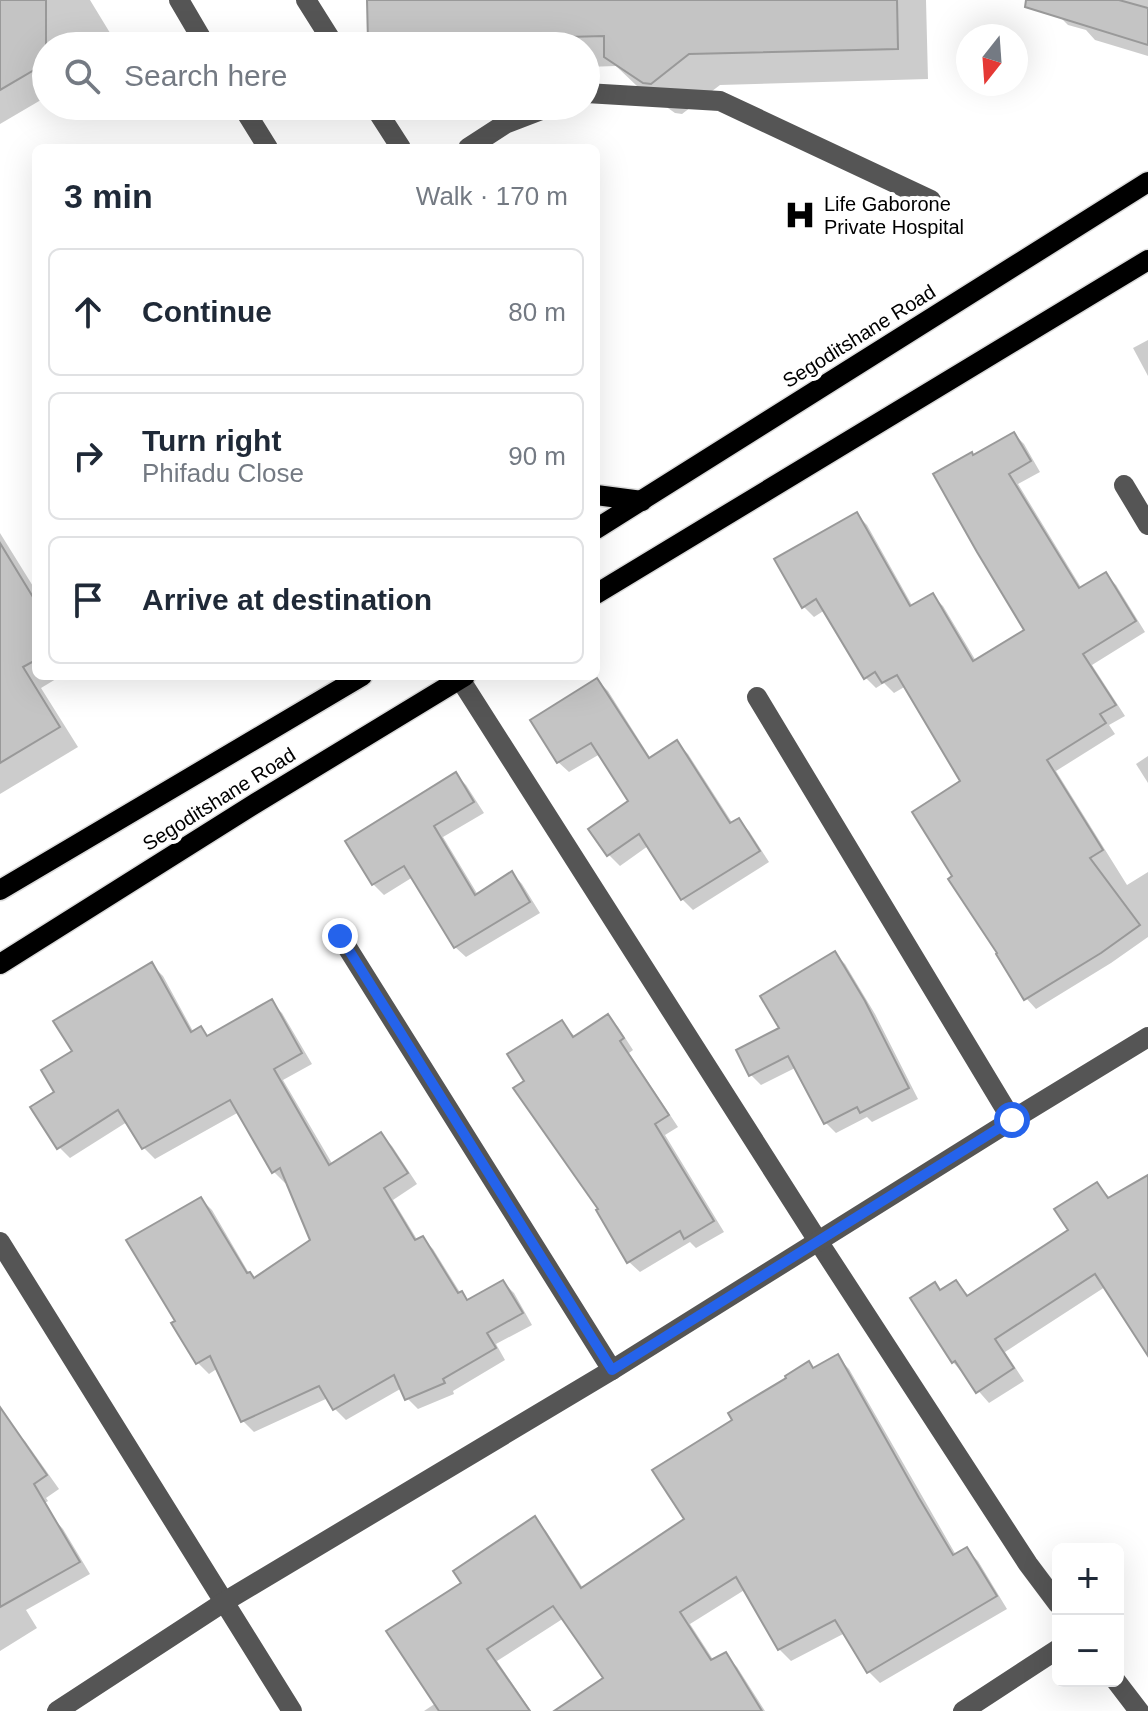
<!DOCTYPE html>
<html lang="en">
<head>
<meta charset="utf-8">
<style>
  body { margin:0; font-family:Arial,sans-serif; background:#f2f2f3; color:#1f2937 }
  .controls { position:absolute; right:24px; bottom:24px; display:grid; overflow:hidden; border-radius:12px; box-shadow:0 8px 32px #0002 }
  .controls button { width:72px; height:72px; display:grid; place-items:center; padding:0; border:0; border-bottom:2px solid #e0e1e3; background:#fff; color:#1f2937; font:40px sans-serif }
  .compass { position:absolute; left:956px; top:24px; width:72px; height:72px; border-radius:50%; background:#fff; box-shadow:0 8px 32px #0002; rotate:197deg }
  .stop { position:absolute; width:24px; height:24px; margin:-18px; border:6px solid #2563eb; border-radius:50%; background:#fff }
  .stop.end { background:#2563eb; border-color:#fff; box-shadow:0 2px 8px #0008 }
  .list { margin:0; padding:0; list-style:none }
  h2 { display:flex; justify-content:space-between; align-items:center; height:104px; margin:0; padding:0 32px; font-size:34px }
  h2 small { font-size:26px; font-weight:400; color:#747a83 }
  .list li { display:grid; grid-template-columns:52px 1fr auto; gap:24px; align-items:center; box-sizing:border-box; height:128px; margin:0 16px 16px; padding:0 16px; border:2px solid #e0e1e3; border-radius:12px }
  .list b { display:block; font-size:30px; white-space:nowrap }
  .list p { margin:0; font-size:26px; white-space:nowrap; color:#747a83 }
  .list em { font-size:26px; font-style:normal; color:#747a83 }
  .icon { flex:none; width:44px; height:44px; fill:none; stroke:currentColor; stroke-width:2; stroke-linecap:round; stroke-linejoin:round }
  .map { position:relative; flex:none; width:1148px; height:1711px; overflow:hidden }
  .search { position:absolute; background:#fff; box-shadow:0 8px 32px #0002; left:32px; top:32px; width:568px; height:88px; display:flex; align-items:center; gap:20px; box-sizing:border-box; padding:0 28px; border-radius:44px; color:#747a83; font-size:30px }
  .panel { position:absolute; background:#fff; box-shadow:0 8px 32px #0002; left:32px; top:144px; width:568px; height:536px; border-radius:12px }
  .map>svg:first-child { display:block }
</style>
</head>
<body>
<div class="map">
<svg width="1148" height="1711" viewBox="0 0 1148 1711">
  <rect width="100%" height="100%" fill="#fff"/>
  <g fill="#0003">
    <path d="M0,0H90L118,46H46V97L0,124Z"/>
    <path d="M369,0H926L928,79L720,85L682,114L675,113L638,87L616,66L586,67V46H376L370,41Z"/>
    <path d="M1053,0H1148V56L1095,40L1086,30L1068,25L1051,8Z"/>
    <path d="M1148,340V376L1133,348Z"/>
    <path d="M1014,434L1024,444L1040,472L1018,484L1082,589L1105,574L1116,585L1145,632L1092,665L1125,716L1109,725L1115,734L1056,771L1127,885L1148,872V937L1111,963L1036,1009L1026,998L955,877L962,782L906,686L894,693L884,683L876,688L865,677L825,610L814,617L803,606L857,515L867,525L913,607L932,595L943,606L976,661L1027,630L974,457Z"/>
    <path d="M0,533L36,591V676H61L41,688L78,747L0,794Z"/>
    <path d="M597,680L608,691L651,759L677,743L688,754L733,824L738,820L749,831L769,862L693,910L682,899L648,846L620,866L609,855L591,829L631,802L600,754L569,772L558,762Z"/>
    <path d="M1148,756V783L1136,764Z"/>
    <path d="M456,775L466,785L484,813L443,837L478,895L512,873L522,884L540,913L466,957L455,947L413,877L384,895L373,884Z"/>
    <path d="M834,953L845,964L875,1014L918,1099L872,1122L867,1117L836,1133L826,1123L797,1067L761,1085L751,1075Z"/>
    <path d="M152,965L163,976L194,1033L201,1029L209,1037L271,1002L282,1013L312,1064L283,1080L333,1165L381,1135L392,1146L417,1184L393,1200L418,1241L422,1238L433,1249L461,1294L469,1301L503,1282L514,1293L532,1325L496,1344L505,1360L453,1391L454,1394L418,1409L407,1398L402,1388L346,1420L335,1409L328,1398L254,1432L243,1421L218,1368L209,1374L198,1363L178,1322L201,1199L212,1210L250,1275L255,1280L313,1240L288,1181L285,1183L274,1172L239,1112L155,1159L144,1148L127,1122L70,1158L59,1147L57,1092L74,1052Z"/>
    <path d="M608,1017L618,1027L633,1050L629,1053L678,1127L665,1135L724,1232L696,1248L690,1242L640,1272L629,1262L527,1081L562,1022L576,1038Z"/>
    <path d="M1148,1177V1341L1105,1287L1005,1352L1024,1381L989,1403L953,1362L941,1291L956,1282L969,1296L1071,1231L1097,1184L1111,1199Z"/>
    <path d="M837,1357L849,1369L956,1555L966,1549L978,1561L1007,1609L880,1683L868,1671L845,1633L791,1661L779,1649L746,1589L690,1624L714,1661L725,1655L737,1667L765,1711H595L606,1679L564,1618L497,1661L531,1711H424L436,1703L464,1583L534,1519L546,1531L583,1588L687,1520L735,1420L809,1364L814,1369Z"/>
    <path d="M0,1417L25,1441L59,1489L46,1498L48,1501L0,1531Z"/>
    <path d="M52,1517L63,1529L90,1574L26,1610L37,1628L0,1651V1559Z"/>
  </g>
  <g fill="#c4c4c4" stroke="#999" stroke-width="2">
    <path d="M0,0H46V63L0,90Z"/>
    <path d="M367,0H897L898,49L689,54L651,84L643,83L604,57V36L368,42Z"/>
    <path d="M1026,0H1119L1148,8V45L1025,7Z"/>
    <path d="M1014,432L1031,461L1009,474L1079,588L1106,572L1136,621L1083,654L1116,705L1100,714L1106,723L1047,760L1103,850L1090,858L1140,925L1101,953L1024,1000L996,954L997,953L948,879L952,876L912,812L960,781L897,675L882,683L875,672L864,679L816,599L802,608L774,559L857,512L910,606L933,593L973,661L1024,630L977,552L933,474L972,452L973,455Z"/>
    <path d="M0,543L36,602V660L23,667L60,727L0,763Z"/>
    <path d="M597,678L649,758L677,740L730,823L739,818L760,851L681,900L639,834L607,856L588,829L628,801L591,743L557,763L530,720Z"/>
    <path d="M456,772L474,802L434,826L475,895L512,871L530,902L454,948L404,866L372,885L345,841Z"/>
    <path d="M835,951L865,1001L909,1088L860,1113L857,1107L824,1124L788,1056L749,1076L736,1050L779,1028L760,996Z"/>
    <path d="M152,962L191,1032L201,1026L207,1036L272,999L302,1053L274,1069L329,1165L381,1132L408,1173L384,1188L415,1240L423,1236L458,1293L462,1291L467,1300L503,1280L523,1313L487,1333L496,1348L443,1379L445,1383L405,1400L394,1375L333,1410L319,1386L241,1422L210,1356L196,1364L171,1323L175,1321L126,1240L201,1197L247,1273L250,1272L254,1278L310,1240L280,1168L272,1173L230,1100L142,1149L118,1110L57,1149L30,1107L54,1092L41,1070L72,1051L53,1021Z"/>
    <path d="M608,1014L624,1038L620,1041L669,1115L655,1124L714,1221L684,1239L680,1231L627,1263L596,1210L598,1209L513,1088L524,1081L507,1054L562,1020L573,1037Z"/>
    <path d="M1148,1175V1356L1095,1274L995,1339L1014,1368L976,1393L955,1361L952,1363L910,1298L935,1282L940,1290L956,1280L967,1296L1068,1230L1054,1209L1097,1182L1108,1198Z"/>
    <path d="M838,1354L919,1498L953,1555L967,1547L997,1596L867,1673L835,1620L778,1650L736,1577L680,1612L711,1660L726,1652L762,1711H554L603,1678L553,1606L487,1649L530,1711H439L386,1631L461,1583L453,1571L535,1516L581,1588L684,1519L652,1470L732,1420L728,1413L786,1378L785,1376L809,1361L813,1368Z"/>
    <path d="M0,1407L47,1475L34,1484L80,1562L0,1607Z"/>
  </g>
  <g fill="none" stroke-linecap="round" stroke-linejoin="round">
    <defs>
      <g id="major">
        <path d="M596,495L642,501"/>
        <path d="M596,529L1148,182"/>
        <path d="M596,594L1148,260"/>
        <path d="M0,890L362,676"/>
        <path d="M0,964L256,803L465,676"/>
      </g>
    </defs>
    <use href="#major" stroke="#dbdbdb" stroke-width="23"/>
    <g stroke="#555" stroke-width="20">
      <path d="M179,0L206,46"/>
      <path d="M306,0L335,46"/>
      <path d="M586,93L720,101L931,200"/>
      <path d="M242,106L268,148"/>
      <path d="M374,106L401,148"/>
      <path d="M468,148L505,124L552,106"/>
      <path d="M1124,485L1148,525"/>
      <path d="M460,679L818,1241L1028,1564L1058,1604"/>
      <path d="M757,697L1012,1120"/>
      <path d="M340,936L612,1370"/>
      <path d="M0,1242L292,1711"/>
      <path d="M1116,1681L1139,1711"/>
      <path d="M57,1711L224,1602L612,1370L1012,1120L1148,1037"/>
      <path d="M963,1711L1058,1649"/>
    </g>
    <use href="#major" stroke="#000" stroke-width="20"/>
  </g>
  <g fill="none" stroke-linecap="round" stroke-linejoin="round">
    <path stroke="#2563eb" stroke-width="10" d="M340,936L612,1370L1012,1120"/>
  </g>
  <defs>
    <symbol id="hospital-bare" viewBox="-9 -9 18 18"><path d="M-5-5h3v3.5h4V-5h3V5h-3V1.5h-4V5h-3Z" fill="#000" stroke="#fff" stroke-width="2.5" paint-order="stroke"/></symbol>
  </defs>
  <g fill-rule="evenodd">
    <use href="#hospital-bare" x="778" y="193" width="44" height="44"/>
  </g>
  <g text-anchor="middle" stroke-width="8" stroke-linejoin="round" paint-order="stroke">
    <g font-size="20" fill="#000" stroke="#fff" text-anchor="start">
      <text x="824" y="211">Life Gaborone<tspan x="824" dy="23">Private Hospital</tspan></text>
    </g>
    <g font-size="20" fill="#000" stroke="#fff">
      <text transform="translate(859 336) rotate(-32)" y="7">Segoditshane Road</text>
      <text transform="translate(219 799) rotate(-32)" y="7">Segoditshane Road</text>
    </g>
  </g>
</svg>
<div class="controls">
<button>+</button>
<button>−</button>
</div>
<svg class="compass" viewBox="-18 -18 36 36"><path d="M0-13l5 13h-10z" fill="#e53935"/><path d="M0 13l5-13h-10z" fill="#747a83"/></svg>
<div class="stop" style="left:1012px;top:1120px"></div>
<div class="stop end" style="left:340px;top:936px"></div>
<div class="search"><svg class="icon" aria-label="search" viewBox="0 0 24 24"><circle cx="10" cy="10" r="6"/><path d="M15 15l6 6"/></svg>Search here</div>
<section class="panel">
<h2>3 min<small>Walk · 170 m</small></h2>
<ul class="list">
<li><svg class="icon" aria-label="ahead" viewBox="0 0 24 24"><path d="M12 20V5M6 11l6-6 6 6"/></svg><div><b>Continue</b></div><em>80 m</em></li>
<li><svg class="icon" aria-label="right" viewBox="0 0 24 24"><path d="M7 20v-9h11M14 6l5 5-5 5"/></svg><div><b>Turn right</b><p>Phifadu Close</p></div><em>90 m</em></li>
<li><svg class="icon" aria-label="arrive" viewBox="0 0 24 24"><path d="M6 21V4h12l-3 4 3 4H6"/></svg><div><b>Arrive at destination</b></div></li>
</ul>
</section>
</div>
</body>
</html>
